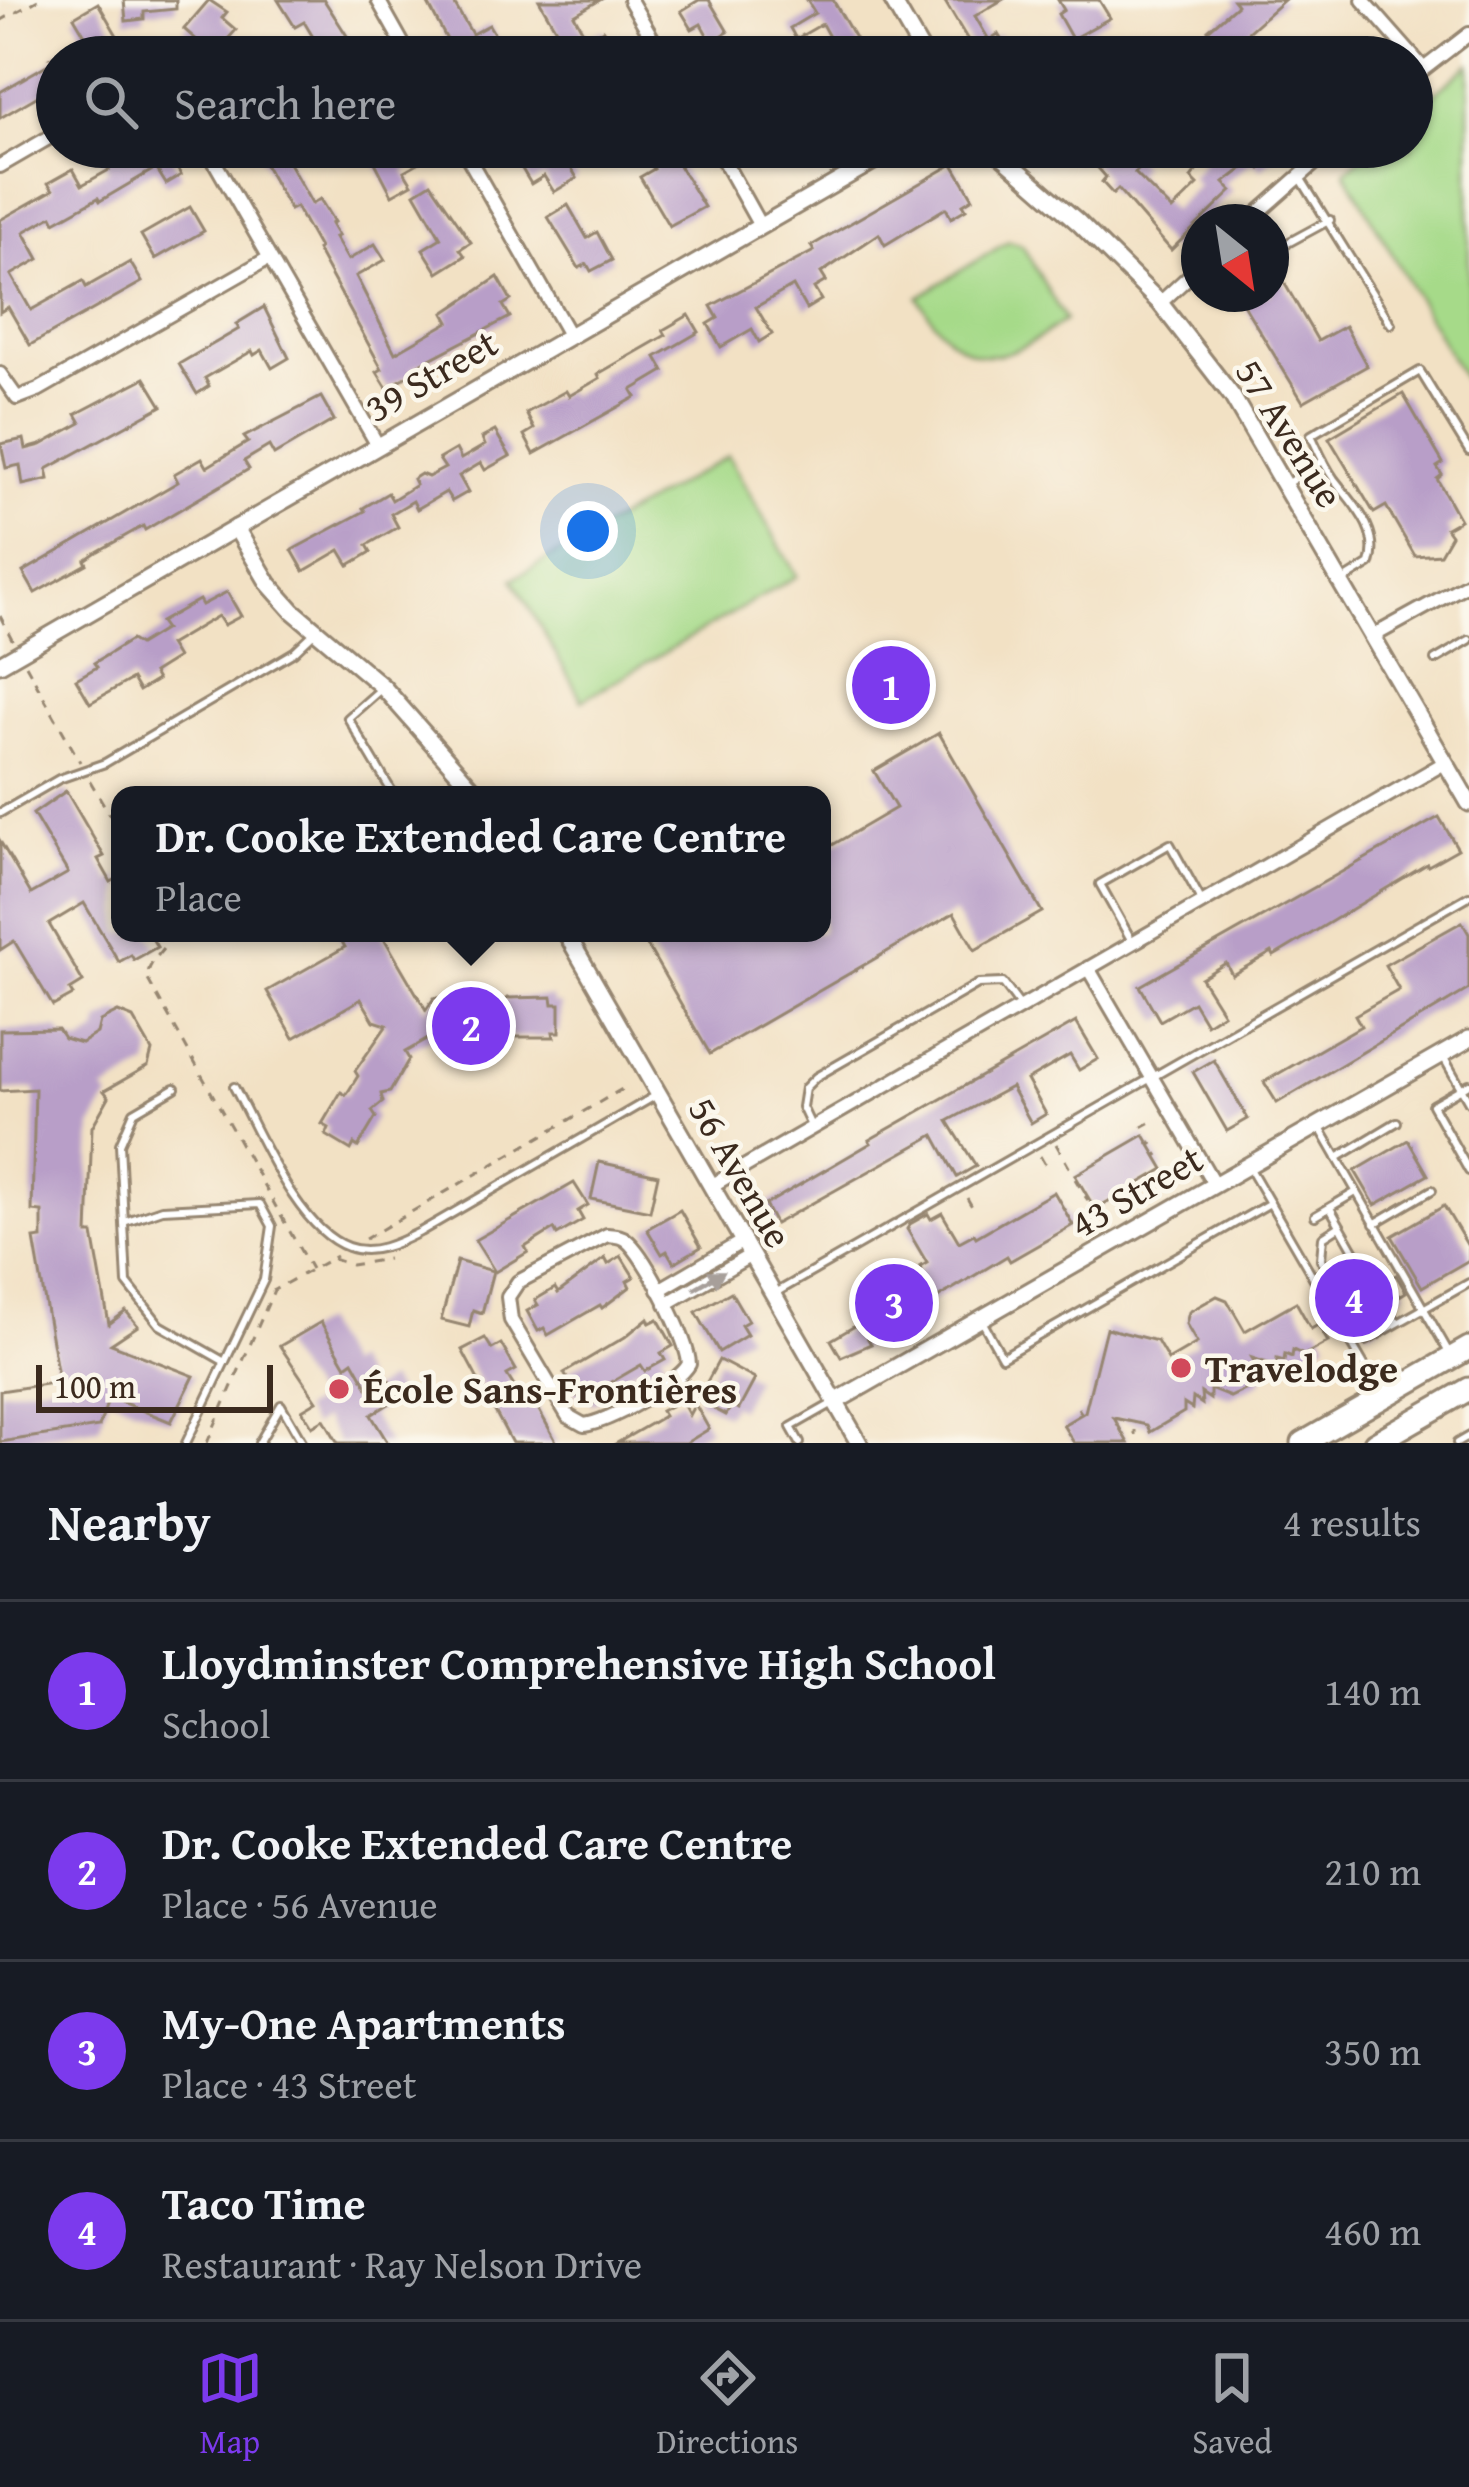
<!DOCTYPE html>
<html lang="en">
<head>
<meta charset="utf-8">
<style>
  body { margin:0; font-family:"Gentium Book Plus",serif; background:#242831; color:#f1f3f6 }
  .compass { position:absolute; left:1181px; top:204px; width:108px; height:108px; border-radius:50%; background:#171b24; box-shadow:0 3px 9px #0004; rotate:150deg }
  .scale { position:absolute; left:36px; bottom:30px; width:237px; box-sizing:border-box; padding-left:12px; border:6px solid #3b2a1e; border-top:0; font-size:33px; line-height:42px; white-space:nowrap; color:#3b2a1e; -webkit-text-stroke:9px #fbf7ec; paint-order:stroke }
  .you { position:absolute; left:588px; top:531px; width:42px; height:42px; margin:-30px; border:9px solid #fff; border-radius:50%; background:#1a73e8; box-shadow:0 0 0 18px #1a73e833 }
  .badge { display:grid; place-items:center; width:78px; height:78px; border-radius:50%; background:#7c3aed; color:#fff; font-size:39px; font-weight:700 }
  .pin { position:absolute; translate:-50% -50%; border:6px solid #fff; box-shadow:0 3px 12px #0006 }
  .popup { position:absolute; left:111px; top:786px; width:720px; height:156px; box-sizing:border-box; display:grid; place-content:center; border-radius:24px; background:#171b24; filter:drop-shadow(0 3px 9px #0005); font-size:39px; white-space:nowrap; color:#9ea1a6 }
  .popup b { font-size:45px; color:#f1f3f6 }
  .popup::after { content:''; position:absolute; left:50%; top:100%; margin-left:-24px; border:24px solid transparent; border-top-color:#171b24 }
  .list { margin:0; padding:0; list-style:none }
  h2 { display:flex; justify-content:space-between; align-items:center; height:156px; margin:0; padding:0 48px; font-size:51px }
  h2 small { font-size:39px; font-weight:400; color:#9ea1a6 }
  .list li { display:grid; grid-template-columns:78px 1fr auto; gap:36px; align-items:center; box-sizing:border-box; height:180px; padding:0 48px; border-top:3px solid #363941 }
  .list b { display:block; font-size:45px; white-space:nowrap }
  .list p { margin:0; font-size:39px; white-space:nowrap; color:#9ea1a6 }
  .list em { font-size:39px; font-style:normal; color:#9ea1a6 }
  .icon { flex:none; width:66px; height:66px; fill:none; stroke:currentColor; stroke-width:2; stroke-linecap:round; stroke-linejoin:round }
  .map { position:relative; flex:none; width:1469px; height:1443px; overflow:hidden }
  .search { position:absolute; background:#171b24; box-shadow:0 3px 9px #0004; left:36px; right:36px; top:36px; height:132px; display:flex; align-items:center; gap:30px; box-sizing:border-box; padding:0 42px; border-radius:66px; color:#9ea1a6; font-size:45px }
  .sheet { height:876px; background:#171b24 }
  nav { display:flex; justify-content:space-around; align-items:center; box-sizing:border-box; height:168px; border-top:3px solid #363941; background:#171b24; font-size:33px; color:#9ea1a6 }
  nav a { display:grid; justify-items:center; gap:6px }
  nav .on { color:#7c3aed }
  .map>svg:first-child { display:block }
</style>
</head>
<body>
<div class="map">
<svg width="1469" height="1443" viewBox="0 0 1469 1443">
  <rect width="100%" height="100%" fill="#fbf7ec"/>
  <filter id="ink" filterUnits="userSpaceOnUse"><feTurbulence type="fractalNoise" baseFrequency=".00833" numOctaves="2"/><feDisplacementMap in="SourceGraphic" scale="24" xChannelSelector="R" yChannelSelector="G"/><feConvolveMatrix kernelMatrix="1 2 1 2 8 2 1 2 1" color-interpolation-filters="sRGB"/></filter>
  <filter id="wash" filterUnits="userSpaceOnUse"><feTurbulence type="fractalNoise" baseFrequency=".004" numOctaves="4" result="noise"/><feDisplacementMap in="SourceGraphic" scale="48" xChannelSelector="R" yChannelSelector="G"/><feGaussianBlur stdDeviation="2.7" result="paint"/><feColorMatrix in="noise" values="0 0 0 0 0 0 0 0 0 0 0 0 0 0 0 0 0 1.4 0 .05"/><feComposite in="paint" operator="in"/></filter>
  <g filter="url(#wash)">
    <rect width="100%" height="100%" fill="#f2e1c4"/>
    <g fill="#a6da89" stroke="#708254" stroke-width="3">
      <path d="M1469,64V389L1345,171L1373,147H1412V113Z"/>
      <path d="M1009,241L1022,245L1065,320C1000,369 962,372 918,297Z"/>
      <path d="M728,456L797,576L582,700L513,579Z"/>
    </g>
    <g id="blocks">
      <g fill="#b89ec8">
        <path d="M124,0H176V9L144,12V19L126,21Z"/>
        <path d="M209,0L227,12L222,18L236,30L227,40L235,57H216L184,29Z"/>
        <path d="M278,0H324L358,53L351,57H325L304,22L295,27Z"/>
        <path d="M426,0H452L472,34L489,25L508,57H456Z"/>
        <path d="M539,0H600L574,15L587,39L603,30L614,50L602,57H572Z"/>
        <path d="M699,0H709L728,32L711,42L701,24L692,29L681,11Z"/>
        <path d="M807,0H833L866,57H840L822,24L796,39L790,28L815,13Z"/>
        <path d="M944,0H1002L975,16L989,40L998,34L1012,57H978Z"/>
        <path d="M1058,0H1099L1110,18L1072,39L1058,14L1064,10Z"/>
        <path d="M1233,0H1284L1239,40L1252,57H1190L1217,42L1208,30L1237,5Z"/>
        <path d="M98,3L119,39L89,57H52L86,37L74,17Z"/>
        <path d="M57,59V85L0,118V92Z"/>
        <path d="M116,147H171L177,157L172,159L181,175L166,184L156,168L100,201L98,198L55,222L52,216L24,232L39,259L11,275L31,310L83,281L86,287L130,262L142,282L30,345L8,307L0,312V220L53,190L48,183L73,169L82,185L109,170L101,155Z"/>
        <path d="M255,147H280L312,204L320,199L334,222L331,224L338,236L335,237L348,260L375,244L385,260L356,276L395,353L449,322L444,313L498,277L511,300L503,305L510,317L411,369L413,373L387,388L377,372L382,369L317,250L319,248L296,207L290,210Z"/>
        <path d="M367,147H415L422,161L404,171L412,184L392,195Z"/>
        <path d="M509,147H559L577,178L554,192L544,176L531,184Z"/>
        <path d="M641,147H668L704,207L669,226L640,177L654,169Z"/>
        <path d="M1061,147H1124L1142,166L1135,173L1172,210L1198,185L1191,178L1208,155L1212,159L1227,147H1285L1261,169L1253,161L1224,183L1232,191L1171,250L1118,189L1113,194L1102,182L1106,177L1085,153L1075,163Z"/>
        <path d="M953,164L973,198L963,204L966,209L951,218L946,208L885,245L879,234L821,273L826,281L814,288L821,300L806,309L793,286L756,307L772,334L759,342L752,329L721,347L708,324L718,318L711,306L814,251L811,246Z"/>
        <path d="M431,183L471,242L460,249L465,256L438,273L423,249L441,238L415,193Z"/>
        <path d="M568,205L587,238L597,232L612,260L591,271L587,264L579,268L548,217Z"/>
        <path d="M190,207L204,231L155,259L141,235Z"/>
        <path d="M1271,260L1318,341L1345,326L1367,366L1303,402L1237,294H1271Z"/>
        <path d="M264,307L289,358L272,368L262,350L254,355L252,351L205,378L209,386L197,394L179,364L239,329L236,324Z"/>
        <path d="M689,315L699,332L656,357L664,371L632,390L636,397L534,454L524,435L534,429L526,413L566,391L569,396L600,378L598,374L666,335L663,330Z"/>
        <path d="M145,378L162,406L47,469L49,479L23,485L20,465L6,468L1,444L24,439L26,449L41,445L81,423L76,414Z"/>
        <path d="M1403,394L1443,463L1437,467L1442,475L1437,479L1460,520L1446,528L1451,535L1440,554L1415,556L1386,506L1374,513L1329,438Z"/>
        <path d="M321,397L334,420L274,455L269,446L244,461L249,469L145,530L143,526L95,553L85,560L87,564L35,593L23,572L178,482L174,474L202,458L207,467L248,442L244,437Z"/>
        <path d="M495,431L510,456L485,470L481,463L459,476L468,492L452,501L446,492L417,509L413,501L391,514L398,527L367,545L371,552L349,565L340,550L304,571L292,550L365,511L363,508L388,493L392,500L416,485L413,479L421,474L428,477L445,468L439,459L456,449L461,459L485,445L482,438Z"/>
        <path d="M227,592L241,616L224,625L218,616L169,645L177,658L153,673L157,680L139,691L132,679L90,703L76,679L97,667L94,663L131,640L139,645L165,629L160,622L199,600L202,605Z"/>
        <path d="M939,733L1042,912L975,950L954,913L710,1054L640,933H822V851L896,808L874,771Z"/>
        <path d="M66,791L104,856L98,859L111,882L120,877V933H149L157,947L134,960L131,955L119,962L84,903L49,924L83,982L70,990L73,995L53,1006L14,941L0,950V841L31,894L68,873L33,814Z"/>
        <path d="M1439,817L1458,849L1428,866L1427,864L1274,956L1272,952L1232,975L1226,963L1201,978L1223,1013L1206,1024L1193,1002L1160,1021L1140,986Z"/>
        <path d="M1462,922L1469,934V989L1277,1103L1264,1082L1361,1026L1355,1015L1399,990L1385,965Z"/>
        <path d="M337,933H381L426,1010L434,998H484L504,1002L508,998L552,997L553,1004H560V1032H553L554,1037H511L508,1031L493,1037L443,1038L437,1034L405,1052L409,1059L390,1092L381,1094L383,1102L372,1111L376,1117L358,1147L354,1144L351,1150L326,1135L329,1128L322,1124L341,1092L346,1095L358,1076L355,1071L387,1025L374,1021L361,999L294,1038L267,991L345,947Z"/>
        <path d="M118,1012L133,1018L152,1051L148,1066L104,1091L109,1097L92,1127L88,1234H93L109,1324L126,1311L138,1326L111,1344L194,1376L171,1422L109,1397L99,1427L0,1442V1391L59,1382L34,1239L42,1238V1212L32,1211L35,1089L0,1091V1030L58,1029L64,1038L81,1043L97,1033L100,1021Z"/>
        <path d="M1076,1022L1098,1059L1079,1070L1070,1055L1027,1080L1046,1114L1031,1123L1011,1087L948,1121L976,1166L957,1177L934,1135L775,1224L765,1205L871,1143L869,1140Z"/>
        <path d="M1214,1060L1248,1119L1227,1131L1193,1072Z"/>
        <path d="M1144,1135L1164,1169L1095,1209L1075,1175Z"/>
        <path d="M1408,1140L1428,1175L1375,1205L1355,1171Z"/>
        <path d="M599,1162L658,1175L650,1211L591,1199Z"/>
        <path d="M574,1183L588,1205L578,1211L583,1220L557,1235L554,1229L525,1247L528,1252L495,1272L475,1240Z"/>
        <path d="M1054,1192L1073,1225L1010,1261L1007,1256L911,1314L913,1317L868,1339L871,1344L841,1357L831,1340L867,1319L860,1307L872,1299L870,1295L921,1270L920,1267L927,1263L907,1229L910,1224L928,1214L931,1219L942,1213L959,1242L974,1234L976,1237Z"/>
        <path d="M1444,1206L1469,1248V1260L1422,1287L1392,1236Z"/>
        <path d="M680,1210L701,1247L674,1263L667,1251L662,1254L647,1229Z"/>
        <path d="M621,1256L634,1277L627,1281L630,1287L602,1308L600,1305L548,1335L544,1328L538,1331L527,1311L538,1305L535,1300L555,1288L558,1293L605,1258L608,1264Z"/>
        <path d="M457,1261L493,1271L482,1313L473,1310L469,1327L441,1320Z"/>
        <path d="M1350,1268L1365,1293H1380L1381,1283L1396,1275L1406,1292L1393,1300L1387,1297L1380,1299V1308L1374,1311L1382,1323L1369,1331L1339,1275Z"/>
        <path d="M731,1292L748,1321L741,1325L747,1335L719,1352L696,1312Z"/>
        <path d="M1217,1296L1227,1300L1245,1331L1296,1302L1311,1329L1318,1325L1328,1342L1304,1355L1293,1350L1292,1357L1285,1354L1284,1361L1277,1359L1276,1366L1252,1358L1264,1378L1258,1384L1230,1397L1210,1389V1399L1201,1393L1202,1404L1193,1398L1192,1409L1184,1404V1412L1150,1432L1147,1425L1114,1418L1128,1443H1074L1063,1425L1085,1412L1106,1328L1157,1341L1168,1360L1197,1343L1186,1324L1189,1312Z"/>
        <path d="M648,1318L650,1323L658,1319L673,1346L661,1353L665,1360L645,1371L641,1365L610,1383L615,1391L592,1404L585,1392L577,1396L564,1373L625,1337Z"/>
        <path d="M321,1322L346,1366L353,1361L370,1391L389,1380L400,1397L371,1415L388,1443H338L324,1419L312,1426L302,1410L317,1401L280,1346Z"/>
        <path d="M485,1338L492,1349L501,1344L516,1370L507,1375L526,1406L534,1401L557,1443H512L462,1350Z"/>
        <path d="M719,1360L755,1379L739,1409L732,1405L726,1415L697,1400Z"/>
        <path d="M681,1400L689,1415L695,1404L709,1429L686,1443H617L664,1416L661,1411Z"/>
      </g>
    </g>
  </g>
  <g filter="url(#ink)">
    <use href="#blocks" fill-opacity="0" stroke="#968671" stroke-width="3"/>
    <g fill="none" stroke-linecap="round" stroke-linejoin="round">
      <defs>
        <g id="service">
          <path d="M1301,179L1391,324"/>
          <path d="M1271,252L1330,220"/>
          <path d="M1286,484L1323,461"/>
          <path d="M1344,580L1370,564C1381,530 1353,504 1334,479C1324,465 1318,450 1311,435L1420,371L1469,451"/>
          <path d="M1435,660L1469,640"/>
          <path d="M382,688L348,718L394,795"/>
          <path d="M0,813L59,779L105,763L294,652L314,633"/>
          <path d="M1133,943L1100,884L1170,844L1201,900"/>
          <path d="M1444,1058L1469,1102"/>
          <path d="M1469,1084L1432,1105L1469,1171"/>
          <path d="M234,1087C259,1132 297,1229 348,1247C373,1256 398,1243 420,1232L655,1096"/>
          <path d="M175,1088L134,1112L120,1144L127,1283L160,1325L225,1362"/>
          <path d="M812,1128L802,1107L805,1088L816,1077L978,984L1003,983L1021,1007"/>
          <path d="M1320,1128L1448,1351"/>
          <path d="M1337,1158L1397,1122"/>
          <path d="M1249,1167L1381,1394"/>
          <path d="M1330,1208L1375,1287"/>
          <path d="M1315,1216L1356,1192"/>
          <path d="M124,1222L162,1209L260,1204L272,1226L264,1280L186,1443"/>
          <path d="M1374,1224L1432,1190"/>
          <path d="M1340,1226L1323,1237L1321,1259L1366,1341L1469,1283"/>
          <path d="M777,1292L1469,896"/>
          <path d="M1386,1304L1397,1323"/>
          <path d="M982,1321L1002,1357L1270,1203"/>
          <path d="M259,1443L281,1405L303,1443"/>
          <path d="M800,1443L791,1427L835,1402"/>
          <path d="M1457,1443L1469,1436"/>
        </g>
        <g id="minor">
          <path d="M378,0L410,57"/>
          <path d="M630,0L663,57"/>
          <path d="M1363,0L1423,68"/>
          <path d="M1412,78L1469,34"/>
          <path d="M206,147L377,444"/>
          <path d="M462,147L568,333"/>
          <path d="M716,147L759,224"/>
          <path d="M0,166L57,133"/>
          <path d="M1248,222L1333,147"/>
          <path d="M1160,303L1199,267"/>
          <path d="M0,374L17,398L38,390L269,258"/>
          <path d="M1373,636L1469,583"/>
          <path d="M1088,968L1214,1184"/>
          <path d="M711,1186L1446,762"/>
          <path d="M607,1235C615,1236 620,1235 626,1240C645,1254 688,1340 689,1364C677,1385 608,1422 584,1425L568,1416L511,1320L508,1297L518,1282Z"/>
          <path d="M659,1290L743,1241"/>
          <path d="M666,1304L751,1255"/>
        </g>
        <g id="tertiary">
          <path d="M892,0L925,57"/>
          <path d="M992,147L1079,223L1160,303L1232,396L1469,803"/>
          <path d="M236,528L269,584L293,611L383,687L478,795"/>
          <path d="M0,664L898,147"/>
          <path d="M566,933L859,1443"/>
          <path d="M835,1402L1469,1039"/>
        </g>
        <g id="trunk">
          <path d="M1303,1443L1469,1348"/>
          <path d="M1375,1443L1469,1389"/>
        </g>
      </defs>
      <use href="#service" stroke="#968671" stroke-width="12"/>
      <use href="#minor" stroke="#968671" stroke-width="18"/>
      <use href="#tertiary" stroke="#968671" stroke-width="21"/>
      <use href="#trunk" stroke="#968671" stroke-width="27"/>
      <g stroke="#968671" stroke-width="3" stroke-dasharray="9 9" stroke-linecap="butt">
        <path d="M0,21L38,0"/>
        <path d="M0,616L13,641"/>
        <path d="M26,665L80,762"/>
        <path d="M90,781L120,832"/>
        <path d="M171,933C167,952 145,961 148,980L311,1269"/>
        <path d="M1142,1127L1155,1120"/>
        <path d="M1150,1141L1153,1145"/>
        <path d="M1056,1144L1070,1169"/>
        <path d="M1157,1153L1159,1156"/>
        <path d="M1040,1156L1048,1170"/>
        <path d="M1075,1179L1080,1187"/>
        <path d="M1085,1196L1088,1200"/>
        <path d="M967,1198L975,1212"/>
        <path d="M365,1239L629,1085"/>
        <path d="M333,1259L351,1265L387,1259"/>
        <path d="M1078,1408L1082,1414"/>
        <path d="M1135,1435V1430"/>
        <path d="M207,1443L274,1290L336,1256"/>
      </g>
      <use href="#service" stroke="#fff" stroke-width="6"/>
      <use href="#minor" stroke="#fff" stroke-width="12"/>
      <use href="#tertiary" stroke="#fff" stroke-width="15"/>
      <use href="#trunk" stroke="#fff" stroke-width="21"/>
    </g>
    <defs><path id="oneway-solid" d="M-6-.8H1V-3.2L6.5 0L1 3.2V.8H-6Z" transform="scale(3)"/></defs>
    <use fill="#a79f9a" href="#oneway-solid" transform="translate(709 1280) rotate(-30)"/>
  </g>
  <g fill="#d1495b" stroke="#fbf7ec" stroke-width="4.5">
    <circle cx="1181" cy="1368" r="12"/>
    <circle cx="339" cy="1389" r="12"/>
  </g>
  <g text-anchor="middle" stroke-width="9" stroke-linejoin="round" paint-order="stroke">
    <g font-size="39" fill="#3b2a1e" stroke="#fbf7ec">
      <text transform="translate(431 375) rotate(-30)" y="14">39 Street</text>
      <text transform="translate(1290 433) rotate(58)" y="14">57 Avenue</text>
      <text transform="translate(741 1172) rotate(60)" y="14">56 Avenue</text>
      <text transform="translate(1136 1191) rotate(-30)" y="14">43 Street</text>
    </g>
    <g font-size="39" font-weight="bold" fill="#3b2a1e" stroke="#fbf7ec" text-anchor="start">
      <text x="1205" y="1382">Travelodge</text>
      <text x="363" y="1403">École Sans-Frontières</text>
    </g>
  </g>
</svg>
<svg class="compass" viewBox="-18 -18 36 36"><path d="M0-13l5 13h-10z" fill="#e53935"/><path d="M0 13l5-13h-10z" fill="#9ea1a6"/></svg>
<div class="scale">100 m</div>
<div class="you"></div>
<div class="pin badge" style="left:891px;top:685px">1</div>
<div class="pin badge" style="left:471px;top:1026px">2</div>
<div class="popup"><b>Dr. Cooke Extended Care Centre</b>Place</div>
<div class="pin badge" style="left:894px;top:1303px">3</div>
<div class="pin badge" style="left:1354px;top:1298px">4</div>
<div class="search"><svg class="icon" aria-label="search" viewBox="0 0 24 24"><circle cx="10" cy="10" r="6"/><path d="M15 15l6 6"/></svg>Search here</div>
</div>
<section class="sheet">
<h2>Nearby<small>4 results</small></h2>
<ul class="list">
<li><span class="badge">1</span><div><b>Lloydminster Comprehensive High School</b><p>School</p></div><em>140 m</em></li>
<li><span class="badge">2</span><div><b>Dr. Cooke Extended Care Centre</b><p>Place · 56 Avenue</p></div><em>210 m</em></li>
<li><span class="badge">3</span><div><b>My-One Apartments</b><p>Place · 43 Street</p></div><em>350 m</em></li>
<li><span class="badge">4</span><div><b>Taco Time</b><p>Restaurant · Ray Nelson Drive</p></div><em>460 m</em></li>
</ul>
</section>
<nav>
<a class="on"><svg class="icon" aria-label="map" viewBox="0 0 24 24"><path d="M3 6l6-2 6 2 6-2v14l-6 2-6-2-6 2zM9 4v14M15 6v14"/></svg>Map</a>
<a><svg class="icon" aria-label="directions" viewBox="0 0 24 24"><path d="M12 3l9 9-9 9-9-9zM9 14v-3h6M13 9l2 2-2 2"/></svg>Directions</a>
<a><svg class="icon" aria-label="saved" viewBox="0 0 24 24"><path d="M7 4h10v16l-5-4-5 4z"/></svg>Saved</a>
</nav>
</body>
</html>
